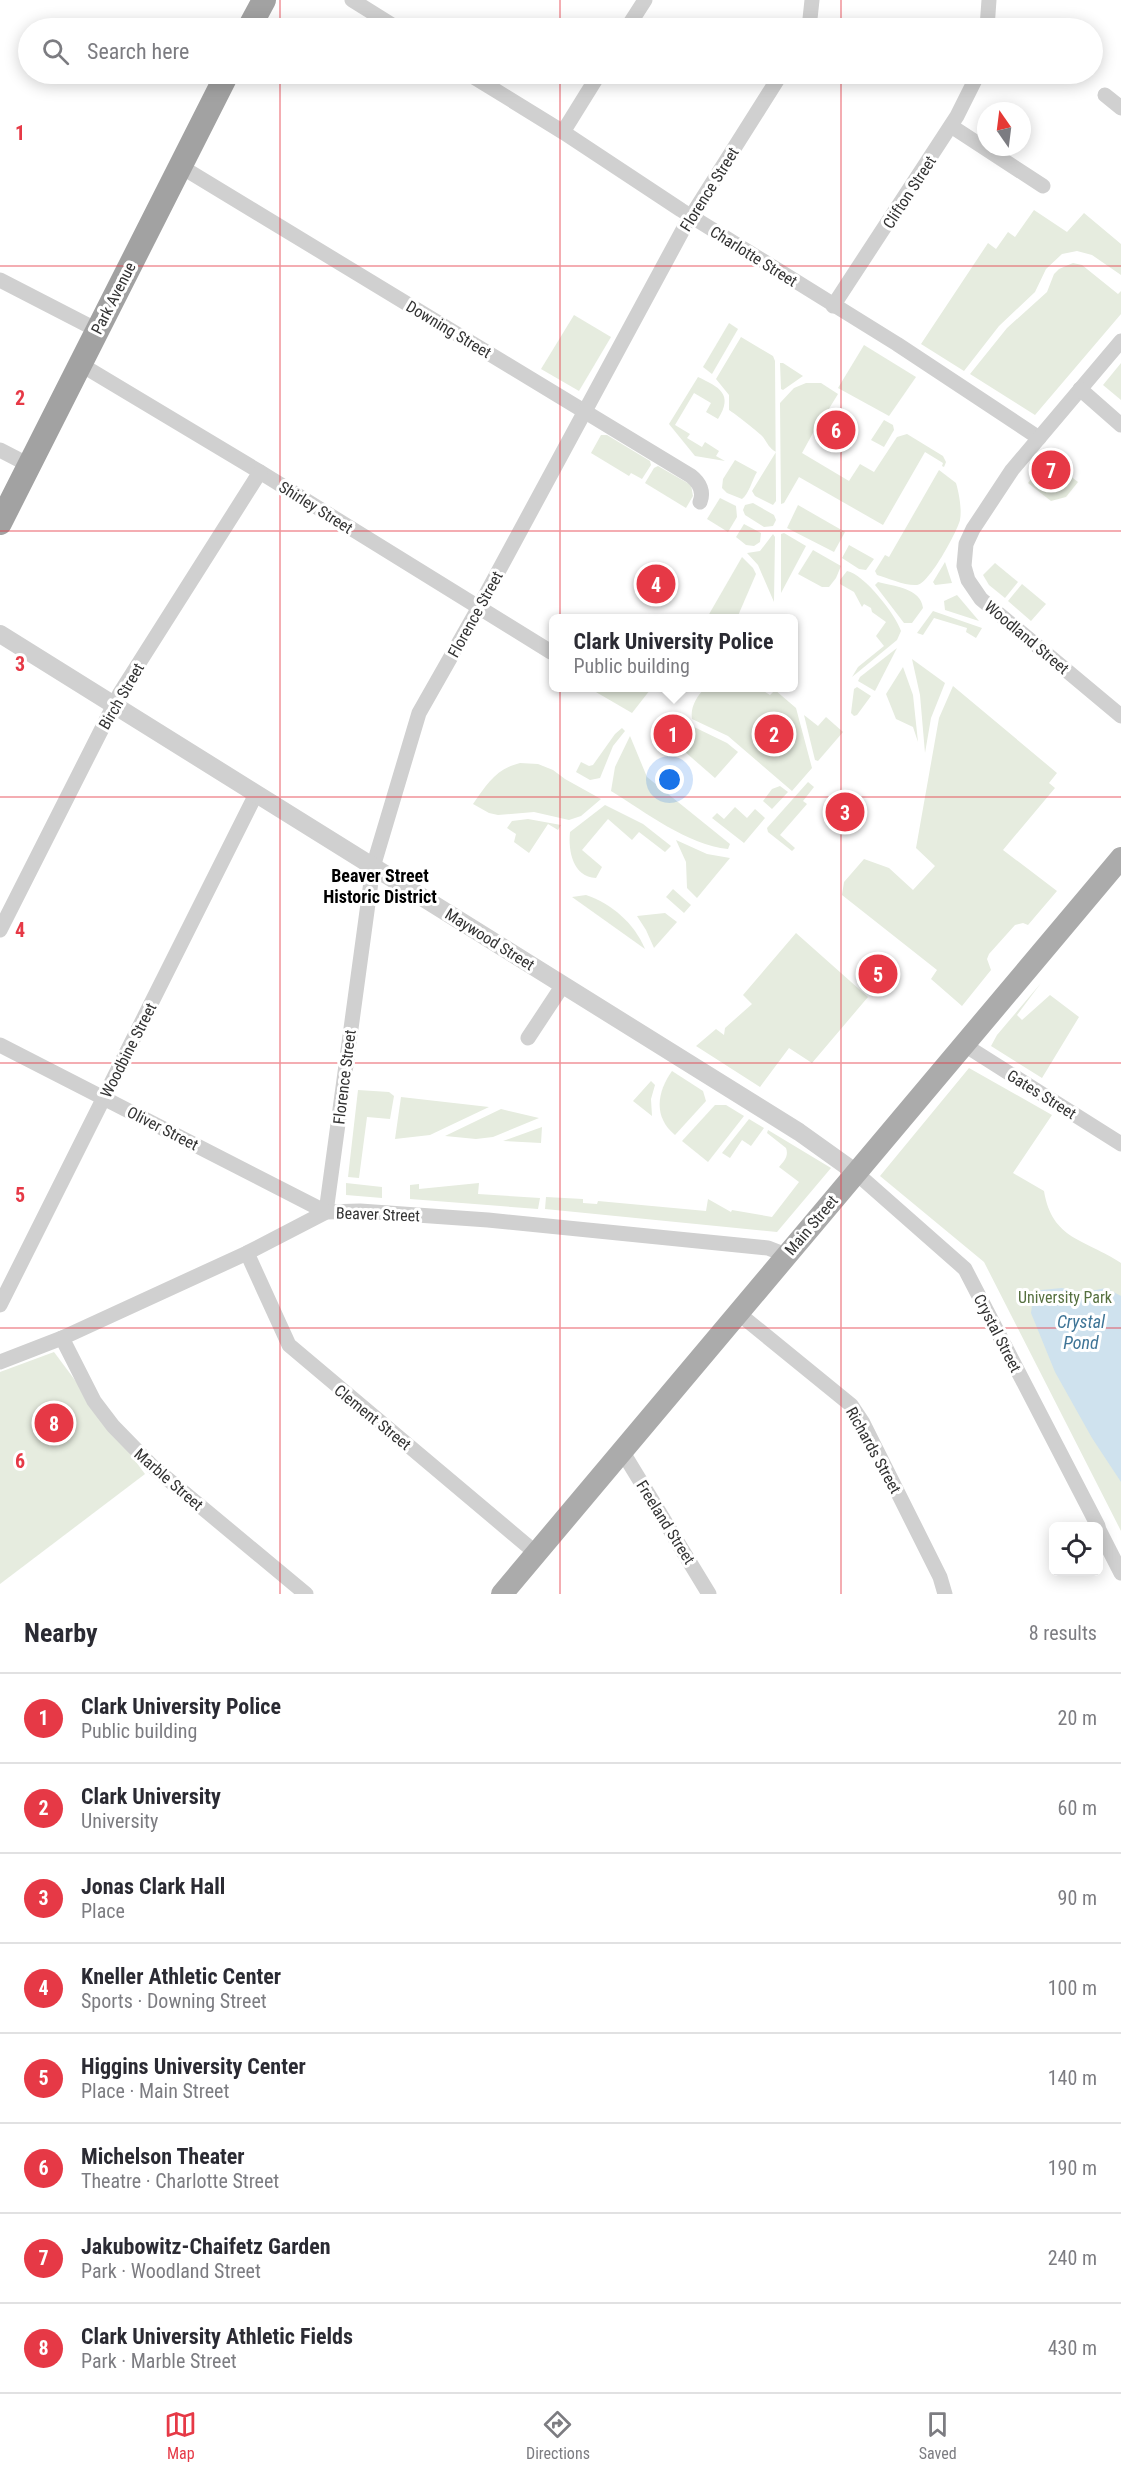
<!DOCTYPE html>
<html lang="en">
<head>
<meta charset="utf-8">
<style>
  body { margin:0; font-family:"Roboto Condensed",sans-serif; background:#f7f7f7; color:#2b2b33 }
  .controls { position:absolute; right:18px; bottom:18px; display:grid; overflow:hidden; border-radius:9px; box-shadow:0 3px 15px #0003 }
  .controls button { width:54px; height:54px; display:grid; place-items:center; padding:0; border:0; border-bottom:2px solid #e1e1e2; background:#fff; color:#2b2b33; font:30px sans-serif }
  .compass { position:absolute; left:977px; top:102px; width:54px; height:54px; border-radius:50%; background:#fff; box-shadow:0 3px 15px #0003; rotate:346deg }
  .you { position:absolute; left:670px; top:780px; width:21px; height:21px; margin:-15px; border:4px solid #fff; border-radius:50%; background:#1a73e8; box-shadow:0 0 0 9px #1a73e833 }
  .badge { display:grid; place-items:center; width:39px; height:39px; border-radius:50%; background:#e63946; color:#fff; font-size:20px; font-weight:700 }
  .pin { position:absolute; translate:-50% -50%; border:3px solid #fff; box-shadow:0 2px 6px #0006 }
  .popup { position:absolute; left:549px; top:614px; width:249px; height:78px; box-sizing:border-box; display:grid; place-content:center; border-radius:9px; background:#fff; filter:drop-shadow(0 2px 4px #0005); font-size:20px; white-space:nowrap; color:#7c7c81 }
  .popup b { font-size:22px; color:#2b2b33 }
  .popup::after { content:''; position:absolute; left:50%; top:100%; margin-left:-12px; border:12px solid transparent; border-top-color:#fff }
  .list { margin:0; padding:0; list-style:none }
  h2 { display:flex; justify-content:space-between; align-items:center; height:78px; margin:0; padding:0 24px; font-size:26px }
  h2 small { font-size:20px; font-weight:400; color:#7c7c81 }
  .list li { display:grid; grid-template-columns:39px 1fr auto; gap:18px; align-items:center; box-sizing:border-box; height:90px; padding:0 24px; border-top:2px solid #e1e1e2 }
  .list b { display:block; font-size:22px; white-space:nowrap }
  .list p { margin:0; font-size:20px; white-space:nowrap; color:#7c7c81 }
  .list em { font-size:20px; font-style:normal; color:#7c7c81 }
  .icon { flex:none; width:33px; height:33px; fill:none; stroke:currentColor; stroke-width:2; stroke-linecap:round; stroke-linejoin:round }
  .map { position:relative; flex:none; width:1121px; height:1594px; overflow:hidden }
  .search { position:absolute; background:#fff; box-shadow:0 3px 15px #0003; left:18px; right:18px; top:18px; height:66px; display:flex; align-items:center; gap:15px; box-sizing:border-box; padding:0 21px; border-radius:33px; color:#7c7c81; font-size:22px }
  .sheet { height:798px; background:#fff }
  nav { display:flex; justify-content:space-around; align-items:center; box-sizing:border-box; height:84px; border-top:2px solid #e1e1e2; background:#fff; font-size:16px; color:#7c7c81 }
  nav a { display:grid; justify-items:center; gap:3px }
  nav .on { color:#e63946 }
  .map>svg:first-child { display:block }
</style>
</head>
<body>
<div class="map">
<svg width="1121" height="1594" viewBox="0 0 1121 1594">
  <rect width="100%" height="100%" fill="#fff"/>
  <g fill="#e6ecdf">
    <path d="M1034,210L1067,232L1084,213L1121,244V275L1092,255L1077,251L1062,254L1046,269L1035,292L999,326L964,371L921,344L988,243L996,249L1008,232L1015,237Z"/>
    <path d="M1073,263L1082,265L1118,294L1121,291V314L1035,415L970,374L1007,328L1047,292L1054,274L1059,269Z"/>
    <path d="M574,315L611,337L579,391L541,369Z"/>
    <path d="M729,323L738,329L712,374L703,367Z"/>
    <path d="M741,337L773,356L775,361L776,501L773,505L755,496L752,491L776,452C769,448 768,444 763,437C761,434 734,413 729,410V395L716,379Z"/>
    <path d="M864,345L916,377L889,416L838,388Z"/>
    <path d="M780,363H783L803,376L783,390L781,389Z"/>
    <path d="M1121,363V400L1103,385Z"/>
    <path d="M698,377C719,387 734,394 718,419L706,412L711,403L694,393L675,425L690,434L687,438L702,447L705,442L719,451L716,456L725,461L695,456L669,424Z"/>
    <path d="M806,383H821L838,394L827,412L825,411L802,453L849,481L860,464L874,472L897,437L907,434L943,456L946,462L944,467L942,466L943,463L925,452L883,525L799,477L784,503L781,504L780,403L794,388Z"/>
    <path d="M884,420L893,425L894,430L884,447L871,440Z"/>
    <path d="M601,435H607L650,461L651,465L642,479L631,473L629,476L591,453Z"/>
    <path d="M1048,459L1078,482L1066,497L1051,501L1028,483Z"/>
    <path d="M735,460L757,472C752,480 749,494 742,499L727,493L722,488L723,479Z"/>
    <path d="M658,466L691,485L693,496L686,508L645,483L654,468Z"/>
    <path d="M939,470L956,483C959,493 962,509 960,520C957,532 929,584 917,585C905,586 888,578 877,575L875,571L885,555L889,557Z"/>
    <path d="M720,498L736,506L737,517L728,532L707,519Z"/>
    <path d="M753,503L774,515L776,520L773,526L764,527L745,515L743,510L745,505Z"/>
    <path d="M798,505L845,532L834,552L787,528Z"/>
    <path d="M744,524L761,533L760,542L754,546L746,545L736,537Z"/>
    <path d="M784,533L806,546L781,593V534Z"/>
    <path d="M773,534L775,537L774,602L758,565L747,553L760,551Z"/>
    <path d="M849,545L874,559L866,570L859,569L842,558Z"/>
    <path d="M813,550L841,566L836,578L829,587H822L798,574Z"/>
    <path d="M742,557L753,568L756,574L737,618H712L708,616Z"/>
    <path d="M945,562L952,583L935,585L933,582Z"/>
    <path d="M995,563L1018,582L1005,598L989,585L983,575Z"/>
    <path d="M847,571C864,574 896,615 901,631L897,640L852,677L858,667L884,646L876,636L886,622L872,612L871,608L864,604L862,607L854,592L840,584V580Z"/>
    <path d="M878,582C893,586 921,588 923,608L912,623H904L875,585Z"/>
    <path d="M1022,584L1046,604L1031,621L1008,601Z"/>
    <path d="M957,595L979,621L945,610L944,601Z"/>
    <path d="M933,611L982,628L976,638L966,632L967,628L934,618L923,635L917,633Z"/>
    <path d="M897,648L875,691L858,681L860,677Z"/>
    <path d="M912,659L945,683L931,718L925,753L920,695Z"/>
    <path d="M903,667L913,695L918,742L913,727L896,719L886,694Z"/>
    <path d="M953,686L1057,773L1049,783L1055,788L1003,850L1057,891L1028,925L1023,923L1015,925L989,954L987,959L991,970L962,1006L931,979L937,970L842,895L844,882L864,859L889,868L913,890L935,866L916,848L939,718Z"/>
    <path d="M857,687L871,696L857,715L854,716L851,713L854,689Z"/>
    <path d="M589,688H645L650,690L632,713Z"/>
    <path d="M705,688H759L770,695L775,690L796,708L812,768L792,791L728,736L692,719C690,707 697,696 705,688Z"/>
    <path d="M804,715L818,726L826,717L843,732L818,761L815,760Z"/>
    <path d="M694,727L727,743L738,752L715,778L684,751L695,737L690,732Z"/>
    <path d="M622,728L625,731L613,746L600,778L590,780L576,772L581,762L589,766L593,765L615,734Z"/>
    <path d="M630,736L647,777L730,844L728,849C688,845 645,812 611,791L615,767Z"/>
    <path d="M520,763L538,764L553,770L565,779L601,799L581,816L569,820L534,812L498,815L489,813L473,804C487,784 496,769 520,763Z"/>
    <path d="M808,782L814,787L803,801L807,804L780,835L795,848L792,851L768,832L767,828Z"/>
    <path d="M780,786L788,792L772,809L763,801L772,789Z"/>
    <path d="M605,805L643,824L671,846L665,852L639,832L632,840L608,819L582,850L602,867L596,878C573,877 568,851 570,832Z"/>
    <path d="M735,807L747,818L755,809L765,818L744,843L712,818L717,813L724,819Z"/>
    <path d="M528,819L561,825L558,830L548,824L529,853L514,842L516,834L507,828L512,821Z"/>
    <path d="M676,840L707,854L730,858L697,898L687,888L686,862Z"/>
    <path d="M673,889L691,905L684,913L666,897Z"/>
    <path d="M586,895C612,904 634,923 645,949L572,897Z"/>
    <path d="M665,913L677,922L654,948L646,930L637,916Z"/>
    <path d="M796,933L868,997L812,1063L789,1048L760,1087L696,1046L716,1029L724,1035L725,1028L752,1004L743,995Z"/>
    <path d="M1041,983L1017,1015L1022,1020L1050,995L1079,1017L1042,1078L991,1046L997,1035Z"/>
    <path d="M969,1068L1052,1115L1013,1173L1044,1191C1052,1240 1085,1239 1121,1263V1531L984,1262L880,1176Z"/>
    <path d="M672,1071L703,1091L706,1101L675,1135C653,1117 657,1092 672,1071Z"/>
    <path d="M651,1081L655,1085L651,1099L652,1116L633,1101Z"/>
    <path d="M358,1090L389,1092L394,1096L390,1119L367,1117L359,1178L348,1177Z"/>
    <path d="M401,1097L489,1107L430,1135L395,1139Z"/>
    <path d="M715,1105H726L744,1116L708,1162L682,1141Z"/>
    <path d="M501,1109L539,1118L493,1137L476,1139L445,1136Z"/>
    <path d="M749,1119L764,1128L751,1146L742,1140L730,1158L722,1153Z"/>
    <path d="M542,1127L541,1143L503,1141Z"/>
    <path d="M768,1130L831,1168L777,1232L545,1209L546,1197L583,1199V1203L597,1204L598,1201L706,1211L708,1199L731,1212L732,1210L772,1217L799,1182L779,1167C784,1161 789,1156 786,1148L767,1133Z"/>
    <path d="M346,1183L382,1187V1198L346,1195Z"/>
    <path d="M479,1183L478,1194L540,1198L538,1209L410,1199V1185L419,1184V1189Z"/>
    <path d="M54,1352L145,1474L0,1584V1372Z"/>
  </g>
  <path fill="#cfe2ee" d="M1062,1288L1080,1293L1106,1288L1121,1296V1482L1092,1438L1055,1372L1031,1313L1033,1297L1041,1290Z"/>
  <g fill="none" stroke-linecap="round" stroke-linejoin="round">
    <g stroke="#d0d0d0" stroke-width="15">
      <path d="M352,0L397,28"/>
      <path d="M627,28L645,0"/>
      <path d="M809,28L812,0"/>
      <path d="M987,28L989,0"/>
      <path d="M469,74L563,132L681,210L897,344L1039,438"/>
      <path d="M1105,95L1121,108"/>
      <path d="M951,126L1043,186"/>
      <path d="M563,132L599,74"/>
      <path d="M180,166L691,476C700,483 704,492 700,502"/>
      <path d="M0,280L97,330"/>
      <path d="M833,306L957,116L978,74"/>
      <path d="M1121,341L1012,470L973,529L966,544L964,566L968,580L981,599L1121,716"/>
      <path d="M80,364L260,472L551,652"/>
      <path d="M1080,389L1121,425"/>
      <path d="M0,450L29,465"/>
      <path d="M0,930L120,693L260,472"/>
      <path d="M528,1038L563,985"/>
      <path d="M963,1044L1121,1144"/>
      <path d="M0,1045L326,1212L373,867L419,713L478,609L685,226L781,74"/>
      <path d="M855,1172L965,1269L1098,1526"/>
      <path d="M247,1253L289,1345L536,1553"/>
      <path d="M0,1305L256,794"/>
      <path d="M738,1313L851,1405L863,1423L940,1577L945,1594"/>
      <path d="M62,1338L94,1401L113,1426L152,1466L306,1594"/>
      <path d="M0,1362L62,1338L247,1253L326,1212L360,1211L488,1220L768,1248L786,1255"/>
      <path d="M622,1451L709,1594"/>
      <path d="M1098,1528L1121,1573"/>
    </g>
    <path stroke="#d0d0d0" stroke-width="18" d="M0,634L799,1132L855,1172"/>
    <path stroke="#ababab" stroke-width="22" d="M502,1594L1121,858"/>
    <g stroke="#a2a2a2" stroke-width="24">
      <path d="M249,28L264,0"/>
      <path d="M0,523L227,74"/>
    </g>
  </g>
  <path fill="none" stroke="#e63946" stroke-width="1.5" stroke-opacity="0.55" d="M280,0V28M560,0V28M841,0V28M280,74V1594M560,74V1594M841,74V1594M0,266H1121M0,531H1121M0,797H1121M0,1063H1121M0,1328H1121"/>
  <g text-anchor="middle" stroke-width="6" stroke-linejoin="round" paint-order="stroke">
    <g font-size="16" fill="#333" stroke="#fff">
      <text transform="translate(709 189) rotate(-58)" y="6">Florence Street</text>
      <text transform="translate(909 192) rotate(-57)" y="6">Clifton Street</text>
      <text transform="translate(754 256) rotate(32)" y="6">Charlotte Street</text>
      <text transform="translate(113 298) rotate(-63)" y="6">Park Avenue</text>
      <text transform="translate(449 329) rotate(31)" y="6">Downing Street</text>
      <text transform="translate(316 507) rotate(32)" y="6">Shirley Street</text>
      <text transform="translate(475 614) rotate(-61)" y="6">Florence Street</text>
      <text transform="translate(1027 637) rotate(40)" y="6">Woodland Street</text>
      <text transform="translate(121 696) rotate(-60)" y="6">Birch Street</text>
      <text transform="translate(490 939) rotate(32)" y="6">Maywood Street</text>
      <text transform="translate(128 1050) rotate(-63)" y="6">Woodbine Street</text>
      <text transform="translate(344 1077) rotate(-83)" y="6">Florence Street</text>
      <text transform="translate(1042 1094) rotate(32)" y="6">Gates Street</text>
      <text transform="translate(163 1128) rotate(27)" y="6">Oliver Street</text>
      <text transform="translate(378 1214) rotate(2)" y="6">Beaver Street</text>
      <text transform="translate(811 1225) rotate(-50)" y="6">Main Street</text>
      <text transform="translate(998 1333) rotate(63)" y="6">Crystal Street</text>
      <text transform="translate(373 1417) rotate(39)" y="6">Clement Street</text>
      <text transform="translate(874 1450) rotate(61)" y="6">Richards Street</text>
      <text transform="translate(169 1479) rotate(41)" y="6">Marble Street</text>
      <text transform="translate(666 1522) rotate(58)" y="6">Freeland Street</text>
    </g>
    <g font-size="16" fill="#56703f" stroke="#fff">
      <text x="1065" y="1303">University Park</text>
    </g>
    <g font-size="18" font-weight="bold" fill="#000" stroke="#fff">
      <text x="380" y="882">Beaver Street<tspan x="380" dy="21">Historic District</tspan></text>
    </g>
    <g font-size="18" font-style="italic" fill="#3f7597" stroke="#fff">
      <text x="1081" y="1328">Crystal<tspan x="1081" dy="21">Pond</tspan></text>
    </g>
  </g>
  <g font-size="20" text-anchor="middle" font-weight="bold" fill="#e63946" stroke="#fff" stroke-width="6" stroke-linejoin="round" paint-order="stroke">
    <text x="20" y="140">1</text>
    <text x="20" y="405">2</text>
    <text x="20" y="671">3</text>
    <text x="20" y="937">4</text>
    <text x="20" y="1202">5</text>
    <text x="20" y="1468">6</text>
  </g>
</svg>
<div class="controls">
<button><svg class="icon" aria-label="locate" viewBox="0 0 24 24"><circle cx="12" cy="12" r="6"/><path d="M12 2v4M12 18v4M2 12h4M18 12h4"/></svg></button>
</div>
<svg class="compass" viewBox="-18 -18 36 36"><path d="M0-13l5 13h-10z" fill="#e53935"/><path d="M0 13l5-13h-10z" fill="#7c7c81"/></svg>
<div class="you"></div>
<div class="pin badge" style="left:673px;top:734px">1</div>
<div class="popup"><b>Clark University Police</b>Public building</div>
<div class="pin badge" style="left:774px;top:734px">2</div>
<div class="pin badge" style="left:845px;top:812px">3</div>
<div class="pin badge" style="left:656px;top:584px">4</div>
<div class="pin badge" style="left:878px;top:974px">5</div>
<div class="pin badge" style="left:836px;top:430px">6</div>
<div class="pin badge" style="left:1051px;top:470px">7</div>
<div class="pin badge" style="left:54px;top:1423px">8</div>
<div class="search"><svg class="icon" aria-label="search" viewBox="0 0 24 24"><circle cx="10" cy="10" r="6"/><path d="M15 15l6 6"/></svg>Search here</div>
</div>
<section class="sheet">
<h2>Nearby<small>8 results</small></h2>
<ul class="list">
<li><span class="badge">1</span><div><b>Clark University Police</b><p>Public building</p></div><em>20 m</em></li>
<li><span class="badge">2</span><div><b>Clark University</b><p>University</p></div><em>60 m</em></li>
<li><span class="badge">3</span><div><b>Jonas Clark Hall</b><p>Place</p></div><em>90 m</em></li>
<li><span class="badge">4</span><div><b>Kneller Athletic Center</b><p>Sports · Downing Street</p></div><em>100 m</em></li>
<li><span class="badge">5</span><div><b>Higgins University Center</b><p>Place · Main Street</p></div><em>140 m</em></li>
<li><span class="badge">6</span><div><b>Michelson Theater</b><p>Theatre · Charlotte Street</p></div><em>190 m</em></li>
<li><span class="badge">7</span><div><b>Jakubowitz-Chaifetz Garden</b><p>Park · Woodland Street</p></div><em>240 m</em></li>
<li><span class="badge">8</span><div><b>Clark University Athletic Fields</b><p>Park · Marble Street</p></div><em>430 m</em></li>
</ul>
</section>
<nav>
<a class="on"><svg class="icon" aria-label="map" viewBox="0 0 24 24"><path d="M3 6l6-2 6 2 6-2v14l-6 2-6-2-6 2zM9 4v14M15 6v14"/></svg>Map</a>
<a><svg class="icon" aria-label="directions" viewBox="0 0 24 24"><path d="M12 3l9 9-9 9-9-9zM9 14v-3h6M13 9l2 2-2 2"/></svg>Directions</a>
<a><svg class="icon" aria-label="saved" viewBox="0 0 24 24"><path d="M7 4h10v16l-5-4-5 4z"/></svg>Saved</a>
</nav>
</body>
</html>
